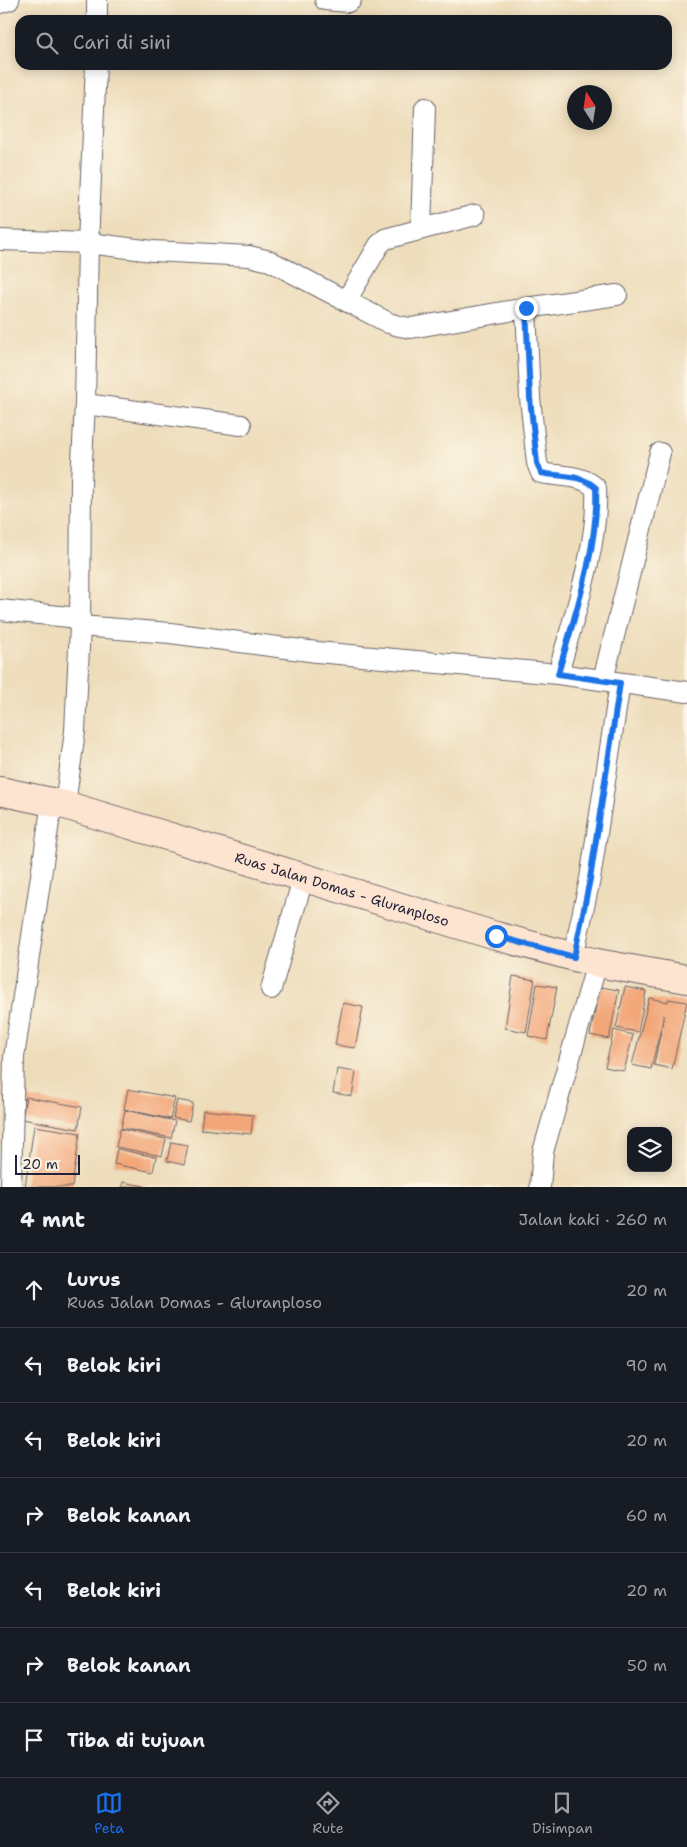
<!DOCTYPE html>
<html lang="id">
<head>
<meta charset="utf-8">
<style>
  body { margin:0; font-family:"Shantell Sans",sans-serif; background:#20242c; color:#f1f3f6 }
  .controls { position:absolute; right:15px; bottom:15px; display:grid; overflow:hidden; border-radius:10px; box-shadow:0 2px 12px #0003 }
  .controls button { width:45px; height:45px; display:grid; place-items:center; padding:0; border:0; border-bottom:1px solid #363941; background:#171b24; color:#f1f3f6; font:25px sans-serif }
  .compass { position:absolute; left:567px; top:85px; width:45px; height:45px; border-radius:50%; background:#171b24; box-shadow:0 2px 12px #0003; rotate:348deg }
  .scale { position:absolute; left:15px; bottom:12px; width:65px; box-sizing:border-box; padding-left:5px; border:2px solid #22223b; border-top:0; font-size:14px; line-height:18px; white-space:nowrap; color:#22223b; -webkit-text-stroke:4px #fcf5e5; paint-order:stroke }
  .stop { position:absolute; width:15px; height:15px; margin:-11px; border:4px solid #1a73e8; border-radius:50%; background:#fff }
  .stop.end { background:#1a73e8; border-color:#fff; box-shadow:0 1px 5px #0008 }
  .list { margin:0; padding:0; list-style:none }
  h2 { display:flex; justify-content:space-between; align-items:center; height:65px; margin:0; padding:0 20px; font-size:21px }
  h2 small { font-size:16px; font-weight:400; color:#9ea1a6 }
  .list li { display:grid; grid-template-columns:32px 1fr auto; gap:15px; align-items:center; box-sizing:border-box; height:75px; padding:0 20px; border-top:1px solid #363941 }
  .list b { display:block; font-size:19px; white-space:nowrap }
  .list p { margin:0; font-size:16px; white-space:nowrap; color:#9ea1a6 }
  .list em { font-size:16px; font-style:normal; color:#9ea1a6 }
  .icon { flex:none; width:28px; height:28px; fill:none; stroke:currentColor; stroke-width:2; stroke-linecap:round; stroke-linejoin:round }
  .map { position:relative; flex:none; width:687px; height:1187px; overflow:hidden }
  .search { position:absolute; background:#171b24; box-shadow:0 2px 12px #0003; left:15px; right:15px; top:15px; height:55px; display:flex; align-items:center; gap:12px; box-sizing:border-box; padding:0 18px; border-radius:15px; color:#9ea1a6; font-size:19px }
  .sheet { height:590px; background:#171b24 }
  nav { display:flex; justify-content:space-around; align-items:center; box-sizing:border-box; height:70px; border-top:1px solid #363941; background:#171b24; font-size:14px; color:#9ea1a6 }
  nav a { display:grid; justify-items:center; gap:2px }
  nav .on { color:#1a73e8 }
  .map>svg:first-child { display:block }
</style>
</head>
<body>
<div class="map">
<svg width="687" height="1187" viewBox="0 0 687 1187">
  <rect width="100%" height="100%" fill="#fcf5e5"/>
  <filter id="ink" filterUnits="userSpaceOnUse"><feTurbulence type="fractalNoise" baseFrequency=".02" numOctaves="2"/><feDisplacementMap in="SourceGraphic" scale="10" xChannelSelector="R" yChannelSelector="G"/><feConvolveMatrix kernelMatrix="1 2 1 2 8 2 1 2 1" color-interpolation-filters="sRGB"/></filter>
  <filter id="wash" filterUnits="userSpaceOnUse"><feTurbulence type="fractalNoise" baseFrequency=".0096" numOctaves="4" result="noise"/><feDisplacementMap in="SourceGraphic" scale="20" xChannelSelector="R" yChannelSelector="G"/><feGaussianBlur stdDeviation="1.12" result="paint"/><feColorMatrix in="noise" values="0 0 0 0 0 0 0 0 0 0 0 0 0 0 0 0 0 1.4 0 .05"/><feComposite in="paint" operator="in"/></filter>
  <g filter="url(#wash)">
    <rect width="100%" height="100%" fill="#edb"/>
    <g id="blocks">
      <g fill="#f3a779">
        <path d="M513,976L535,980L526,1032L505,1028Z"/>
        <path d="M537,984L557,987L547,1040L528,1036Z"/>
        <path d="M600,987L619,990L609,1039L590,1035Z"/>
        <path d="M625,987L646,991L638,1032L616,1028Z"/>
        <path d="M649,998L668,1002V999L687,1002L672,1069L654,1065L664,1015L651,1069L632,1065Z"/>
        <path d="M343,1003L363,1007L355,1048L335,1045Z"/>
        <path d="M614,1030L633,1035L624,1071L605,1067Z"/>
        <path d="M337,1069L356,1072L352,1096L333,1093Z"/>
        <path d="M128,1089L175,1098L170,1119L124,1109Z"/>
        <path d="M26,1097L82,1107L78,1129L22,1119Z"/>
        <path d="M177,1100L193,1103L189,1121L173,1118Z"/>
        <path d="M125,1110L175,1121L171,1138L121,1128Z"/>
        <path d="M203,1110L253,1115L251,1134L201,1129Z"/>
        <path d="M34,1126L80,1133L72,1187H25Z"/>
        <path d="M120,1129L166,1139L162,1156L116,1147Z"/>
        <path d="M171,1142L188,1145L184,1165L167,1161Z"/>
        <path d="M117,1149L156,1157L153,1172L114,1164Z"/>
        <path d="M123,1182L144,1186V1187H122Z"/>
      </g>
    </g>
  </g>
  <g filter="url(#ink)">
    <use href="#blocks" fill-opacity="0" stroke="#696368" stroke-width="1"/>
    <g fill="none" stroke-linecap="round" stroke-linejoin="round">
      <defs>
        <g id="street">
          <path d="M325,0L348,2L351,0"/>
          <path d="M0,3L9,0"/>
          <path d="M97,20V0"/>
          <path d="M421,229L425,108"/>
          <path d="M0,240L88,243L153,251L249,256L270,261L346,301L389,323L399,326L411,328L526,308L617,295"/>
          <path d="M346,301L379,245L385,239L475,215"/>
          <path d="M526,308L530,398L537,463L541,473C560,477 581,474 596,488C599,546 573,618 558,674"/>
          <path d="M85,404L241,425"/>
          <path d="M0,610L79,618"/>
          <path d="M80,626L170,633L317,652L558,674L687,692"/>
          <path d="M603,680L660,453"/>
          <path d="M65,805L75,731L80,626L81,481L85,404L88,243L96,65"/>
          <path d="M573,957L590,879L620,683"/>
          <path d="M271,989L303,879"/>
          <path d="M11,1187L14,1057L52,802"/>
          <path d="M540,1187L543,1152L597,963"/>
        </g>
        <g id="secondary">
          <path id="s1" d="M0,791L65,805L496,936L597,963L687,979"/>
        </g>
      </defs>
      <use href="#street" stroke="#696368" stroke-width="22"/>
      <use href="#secondary" stroke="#696368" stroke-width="30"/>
      <use href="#street" stroke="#fff" stroke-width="20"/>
      <use href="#secondary" stroke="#fde4d0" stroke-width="28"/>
    </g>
  </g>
  <g fill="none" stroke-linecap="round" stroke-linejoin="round" filter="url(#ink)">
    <path stroke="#1a73e8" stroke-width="6" d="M496,936L574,957L590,879L620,683L558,674C574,617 599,547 596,488C581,474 560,477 541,473L537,463L530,398L526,308"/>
  </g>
  <g text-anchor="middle" stroke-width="5" stroke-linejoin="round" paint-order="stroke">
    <g font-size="14" fill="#22223b" stroke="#fcf5e5">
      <text dy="5" stroke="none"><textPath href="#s1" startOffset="356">Ruas Jalan Domas - Gluranploso</textPath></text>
    </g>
  </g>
</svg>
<div class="controls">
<button><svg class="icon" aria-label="layers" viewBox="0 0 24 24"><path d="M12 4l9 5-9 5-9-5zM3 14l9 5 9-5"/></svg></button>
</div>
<svg class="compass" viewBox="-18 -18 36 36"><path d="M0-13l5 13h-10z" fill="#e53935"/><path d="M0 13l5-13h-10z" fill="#9ea1a6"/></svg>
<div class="scale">20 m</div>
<div class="stop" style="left:496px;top:936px"></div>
<div class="stop end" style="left:526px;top:308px"></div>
<div class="search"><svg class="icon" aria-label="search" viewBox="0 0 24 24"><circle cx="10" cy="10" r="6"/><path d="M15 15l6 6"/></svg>Cari di sini</div>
</div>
<section class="sheet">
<h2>4 mnt<small>Jalan kaki · 260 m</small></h2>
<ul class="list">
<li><svg class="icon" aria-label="ahead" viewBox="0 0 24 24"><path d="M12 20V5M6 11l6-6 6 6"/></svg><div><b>Lurus</b><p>Ruas Jalan Domas - Gluranploso</p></div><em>20 m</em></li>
<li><svg class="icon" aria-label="left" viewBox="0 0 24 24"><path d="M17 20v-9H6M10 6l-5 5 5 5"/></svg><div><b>Belok kiri</b></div><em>90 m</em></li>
<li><svg class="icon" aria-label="left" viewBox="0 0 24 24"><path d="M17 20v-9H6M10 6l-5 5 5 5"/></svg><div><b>Belok kiri</b></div><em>20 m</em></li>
<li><svg class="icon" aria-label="right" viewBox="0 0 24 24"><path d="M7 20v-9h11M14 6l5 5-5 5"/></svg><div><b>Belok kanan</b></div><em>60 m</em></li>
<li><svg class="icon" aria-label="left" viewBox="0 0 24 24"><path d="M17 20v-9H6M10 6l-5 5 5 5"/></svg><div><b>Belok kiri</b></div><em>20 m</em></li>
<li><svg class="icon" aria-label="right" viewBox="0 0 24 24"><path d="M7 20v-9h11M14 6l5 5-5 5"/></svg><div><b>Belok kanan</b></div><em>50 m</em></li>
<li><svg class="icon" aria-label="arrive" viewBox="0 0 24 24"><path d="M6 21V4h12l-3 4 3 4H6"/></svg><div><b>Tiba di tujuan</b></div></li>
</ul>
</section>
<nav>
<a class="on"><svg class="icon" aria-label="map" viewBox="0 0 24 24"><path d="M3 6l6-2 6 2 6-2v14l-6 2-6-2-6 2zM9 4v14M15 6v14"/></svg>Peta</a>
<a><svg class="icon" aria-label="directions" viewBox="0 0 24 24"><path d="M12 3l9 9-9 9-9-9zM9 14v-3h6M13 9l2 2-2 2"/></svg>Rute</a>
<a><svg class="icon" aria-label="saved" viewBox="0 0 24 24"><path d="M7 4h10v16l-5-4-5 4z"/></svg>Disimpan</a>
</nav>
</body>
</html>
